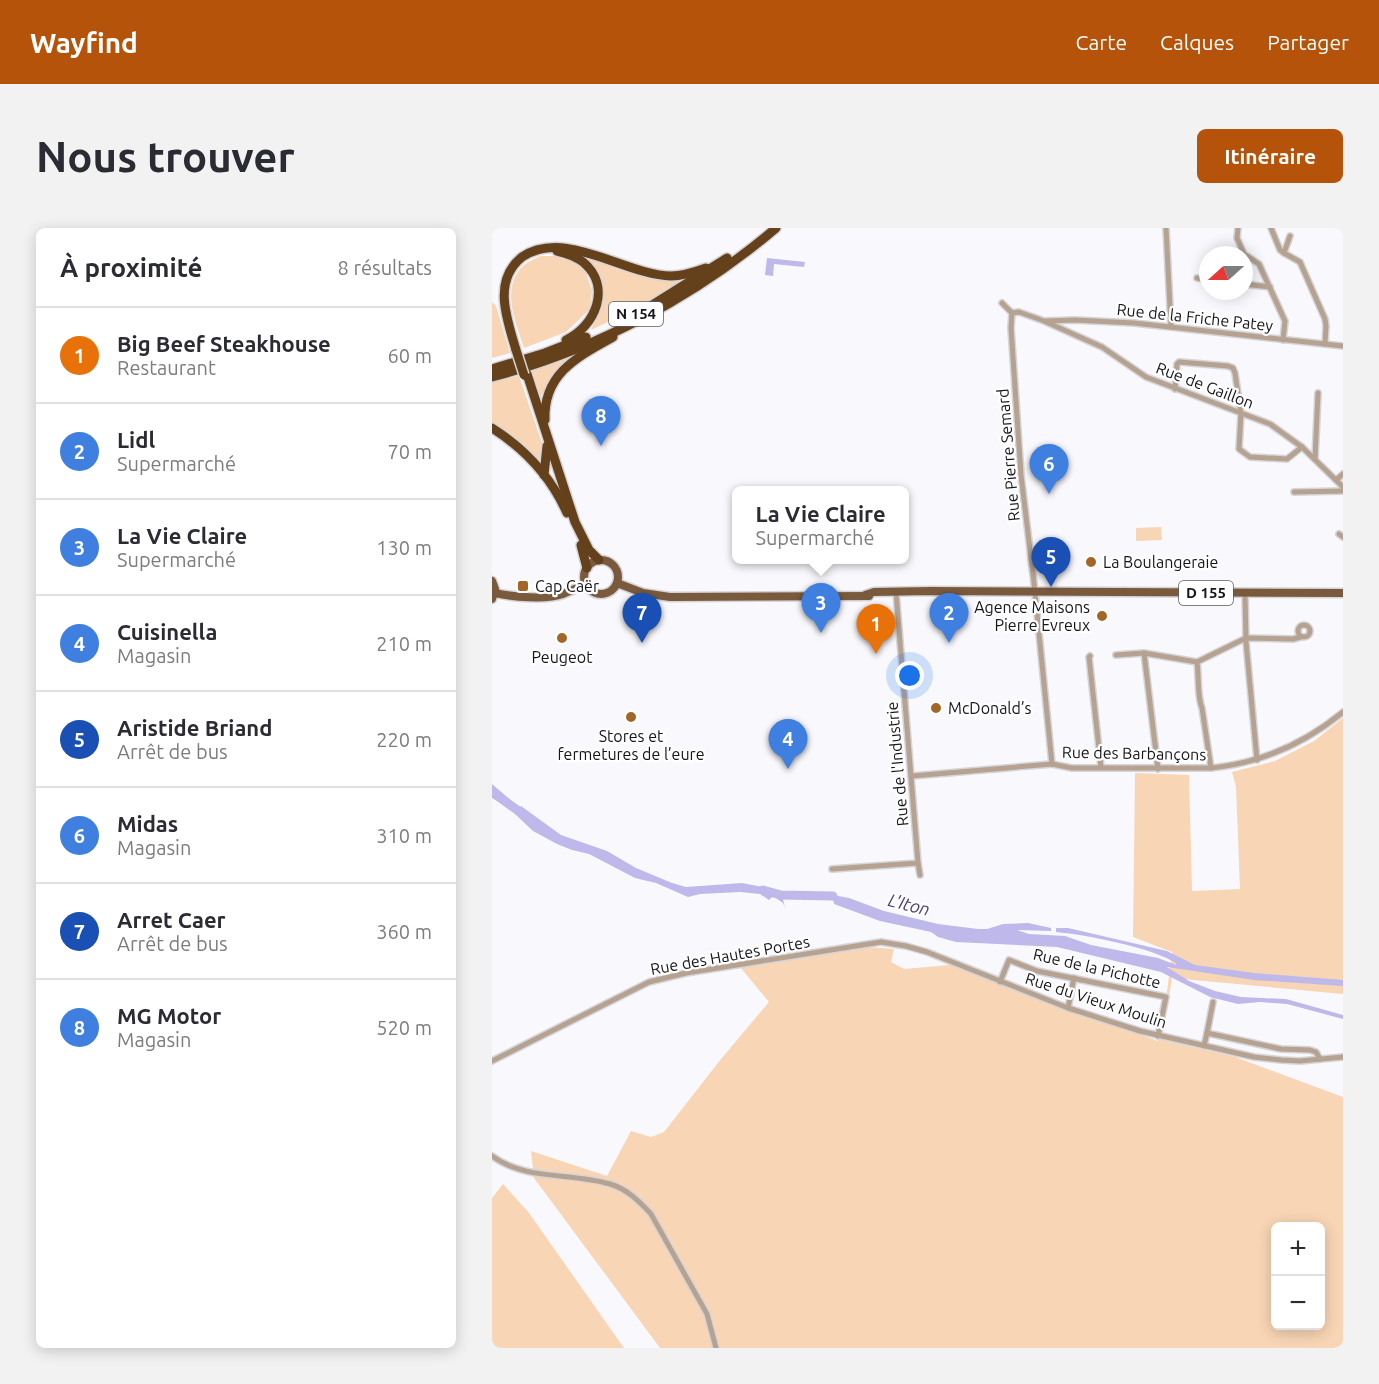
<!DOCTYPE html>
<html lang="fr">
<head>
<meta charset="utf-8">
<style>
  body { margin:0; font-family:Ubuntu,sans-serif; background:#f2f2f3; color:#2b2b33 }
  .controls { position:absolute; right:18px; bottom:18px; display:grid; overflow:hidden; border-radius:9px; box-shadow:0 3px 15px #0003 }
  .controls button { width:54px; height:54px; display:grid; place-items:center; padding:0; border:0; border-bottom:2px solid #e1e1e2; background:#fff; color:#2b2b33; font:30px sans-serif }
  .compass { position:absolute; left:707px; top:18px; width:54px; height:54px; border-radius:50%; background:#fff; box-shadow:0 3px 15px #0003; rotate:249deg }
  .you { position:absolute; left:418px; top:448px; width:21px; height:21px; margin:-15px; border:4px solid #fff; border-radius:50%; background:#1a73e8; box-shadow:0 0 0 9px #1a73e833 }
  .badge { display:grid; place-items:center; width:39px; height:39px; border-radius:50%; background:#b45309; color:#fff; font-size:20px; font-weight:700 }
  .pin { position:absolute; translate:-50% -50px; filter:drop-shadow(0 2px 3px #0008) }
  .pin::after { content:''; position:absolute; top:32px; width:21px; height:18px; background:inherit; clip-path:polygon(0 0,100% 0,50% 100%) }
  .popup { position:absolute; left:240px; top:258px; width:177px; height:78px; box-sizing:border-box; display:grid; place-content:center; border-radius:9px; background:#fff; filter:drop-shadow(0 2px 4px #0005); font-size:20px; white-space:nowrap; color:#7c7c81 }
  .popup b { font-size:22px; color:#2b2b33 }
  .popup::after { content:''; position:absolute; left:50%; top:100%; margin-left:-12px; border:12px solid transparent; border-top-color:#fff }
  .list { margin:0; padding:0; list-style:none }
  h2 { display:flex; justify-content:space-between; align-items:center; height:78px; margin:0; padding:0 24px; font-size:26px }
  h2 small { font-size:20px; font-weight:400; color:#7c7c81 }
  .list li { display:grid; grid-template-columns:39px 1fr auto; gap:18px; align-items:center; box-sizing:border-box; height:96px; padding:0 24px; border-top:2px solid #e1e1e2 }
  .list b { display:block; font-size:22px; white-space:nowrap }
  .list p { margin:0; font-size:20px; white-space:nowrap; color:#7c7c81 }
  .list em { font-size:20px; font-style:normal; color:#7c7c81 }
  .map { position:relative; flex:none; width:851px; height:1120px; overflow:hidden; border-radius:9px }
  header { display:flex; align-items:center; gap:36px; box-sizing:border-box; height:84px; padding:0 30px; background:#b45309; color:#fff }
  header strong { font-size:28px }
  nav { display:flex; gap:33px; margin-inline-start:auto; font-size:21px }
  .intro { display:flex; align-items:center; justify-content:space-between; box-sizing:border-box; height:144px; padding:0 36px }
  h1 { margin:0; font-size:42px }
  .button { padding:15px 27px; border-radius:9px; background:#b45309; color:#fff; font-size:21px; font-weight:700 }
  main { display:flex; gap:36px; padding:0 36px }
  aside { flex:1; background:#fff; border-radius:9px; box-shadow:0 3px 15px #0003 }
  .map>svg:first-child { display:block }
</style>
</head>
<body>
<header>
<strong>Wayfind</strong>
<nav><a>Carte</a><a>Calques</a><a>Partager</a></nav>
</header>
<div class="intro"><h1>Nous trouver</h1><a class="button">Itinéraire</a></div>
<main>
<aside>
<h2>À proximité<small>8 résultats</small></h2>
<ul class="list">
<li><span class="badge" style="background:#e8710a">1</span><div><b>Big Beef Steakhouse</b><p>Restaurant</p></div><em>60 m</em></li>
<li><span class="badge" style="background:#3f7fe0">2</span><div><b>Lidl</b><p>Supermarché</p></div><em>70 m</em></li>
<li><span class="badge" style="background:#3f7fe0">3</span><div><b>La Vie Claire</b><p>Supermarché</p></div><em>130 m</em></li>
<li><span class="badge" style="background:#3f7fe0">4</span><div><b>Cuisinella</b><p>Magasin</p></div><em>210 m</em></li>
<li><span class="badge" style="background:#1a4fb4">5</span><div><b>Aristide Briand</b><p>Arrêt de bus</p></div><em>220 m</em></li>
<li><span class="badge" style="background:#3f7fe0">6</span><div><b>Midas</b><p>Magasin</p></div><em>310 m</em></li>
<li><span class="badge" style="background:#1a4fb4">7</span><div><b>Arret Caer</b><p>Arrêt de bus</p></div><em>360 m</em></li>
<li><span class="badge" style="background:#3f7fe0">8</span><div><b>MG Motor</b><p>Magasin</p></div><em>520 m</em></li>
</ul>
</aside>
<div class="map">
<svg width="851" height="1120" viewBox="0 0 851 1120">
  <rect width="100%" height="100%" fill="#f9f9fd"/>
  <g fill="#f8d5b4" fill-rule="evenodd">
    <path d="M85,25L128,41L168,51L193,49V55L147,79L99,102C118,62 108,58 85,25Z"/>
    <path d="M48,28H70L92,40L100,62L98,81L74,104L32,120C24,95 8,60 31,38C35,34 43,31 48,28Z"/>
    <path d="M0,74L4,78L18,125L0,130Z"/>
    <path d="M81,127L64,142L48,169L40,143Z"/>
    <path d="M27,148L50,215L48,235L9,200L0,195V154Z"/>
    <path d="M669,299L670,312L644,313V300Z"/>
    <path d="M851,490V766L680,750L670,812L743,829L851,869V1120H168L42,950L39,923L115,948L139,903L159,909L172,904L229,831L277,774L248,739L376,719L402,721L399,734L412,741L458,737L666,813L674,772L680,724L641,709L643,545L697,547L700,663L748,661L744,559L740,544L783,533L822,513ZM784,998H828V1098H784Z"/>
    <path d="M11,956L37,985L132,1120H0V970Z"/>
  </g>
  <g fill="#beb8eb">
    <path d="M275,30L313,34L312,39L282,36L281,48L273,47Z"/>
    <path d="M0,556L21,574L18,580L0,570Z"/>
    <path d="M29,578L69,607L115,623L144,640L180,655L194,659L250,655L282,661L283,666L289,663L293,680L291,675L281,668L277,672L268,666L248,664L208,666L196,669L164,655L143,650L97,626L80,622L65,616L41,603L23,586Z"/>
    <path d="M331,665L357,670L392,683L446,696L486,701H495L511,696L536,695L559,700V703L525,702L537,706L573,708L599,717L666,730L684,737V735C658,719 595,707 564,704V700H576L675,723L703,737L762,745L851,752V758L762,752L675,739L697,753L723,763L749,769L794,771L851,787V791L795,776L768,774L746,776L718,769L669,744L565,719L464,714L446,709L439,704L388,693L342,676L341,671L331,670Z"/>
  </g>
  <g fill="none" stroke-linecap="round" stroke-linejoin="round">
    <g stroke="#beb8eb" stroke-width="9">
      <path d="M0,564L35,589"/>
      <path d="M271,662L289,667L341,668"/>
    </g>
    <defs>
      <g id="street">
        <path d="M674,0L679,99"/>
        <path d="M746,0L745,10L752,26L767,36L793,93L791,112"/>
        <path d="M779,0L788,22L792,25"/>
        <path d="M798,8L792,25L808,34L833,91L834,98L833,116"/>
        <path d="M705,50L716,52"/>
        <path d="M752,56L778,59"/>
        <path d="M510,75L520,85"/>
        <path d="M520,85L519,100L529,247L542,355L560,536"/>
        <path d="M520,85L527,84L552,93L610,119L654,149L778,196L810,219L851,259"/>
        <path d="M554,93L583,92L642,95L851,118"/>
        <path d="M683,161L685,136L687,134L736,138L741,140L743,145L749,186L747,221L758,229L795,231L810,219"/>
        <path d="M823,231L826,165"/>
        <path d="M844,252L851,246"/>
        <path d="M802,264L851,263"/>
        <path d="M847,306L851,309"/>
        <path d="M753,365L754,414L765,532"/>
        <circle cx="812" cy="403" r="6"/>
        <path d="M652,425L666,541"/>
        <path d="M624,427L652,425L705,434L754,410L801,411L809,409"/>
        <path d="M598,428L597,429L609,539"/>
        <path d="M705,434C707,448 705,468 710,480L719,540"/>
        <path d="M420,548L560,536L580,540H719C770,535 812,516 851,484"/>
        <path d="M426,635L428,647"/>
        <path d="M340,641L426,635L404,364"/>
        <path d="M508,754L517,732L545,743L674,769L666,808"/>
        <path d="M576,780L582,750"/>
        <path d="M715,805L721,774"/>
        <path d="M712,818L715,805L789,821L818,822L824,824L828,831"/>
        <path d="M0,833L157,754L194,745L389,714L414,718L435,724L576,780L648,803L762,829L789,832L808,833L851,829"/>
        <path d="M0,928C34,953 79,944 118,956C135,961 147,973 159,986L215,1086L224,1120"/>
      </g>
      <g id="primary">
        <circle cx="109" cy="349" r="17"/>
        <path d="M0,353L3,361L0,371"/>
        <path d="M125,355L151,365L178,369L377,368"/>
        <path d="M3,365C21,369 54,372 71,366C79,363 86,359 94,356"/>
        <path d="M373,367L382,364L438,363L851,365"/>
      </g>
      <g id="highway">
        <path d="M65,23C74,25 83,28 91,34C120,58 104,98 74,112"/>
        <path d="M160,77L235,30"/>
        <path d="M24,122C15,91 0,53 30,29C73,0 133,47 179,48C191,48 203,44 214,40"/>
        <path d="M0,141L53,125L94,109"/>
        <path d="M35,146L83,294L97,322L107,332"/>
        <path d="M0,149C103,122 203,69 284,0"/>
        <path d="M53,192C51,146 85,129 121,109"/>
        <path d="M0,200C33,221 59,249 75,285"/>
        <path d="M52,247L55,218"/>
        <path d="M89,317L95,340"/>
      </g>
    </defs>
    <use href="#street" stroke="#d5d5d9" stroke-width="8"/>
    <use href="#primary" stroke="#d5d5d9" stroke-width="11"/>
    <use href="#highway" stroke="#d5d5d9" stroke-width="12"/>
    <use href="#street" stroke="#b5a291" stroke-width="5"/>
    <use href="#primary" stroke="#7a5a3c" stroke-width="8"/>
    <use href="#highway" stroke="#65411b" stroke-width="9"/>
    <defs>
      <path id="highway-bridge" d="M24,122L32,147"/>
    </defs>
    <use href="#highway-bridge" stroke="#d5d5d9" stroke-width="12" stroke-linecap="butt"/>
    <use href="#highway-bridge" stroke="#65411b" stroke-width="9"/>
  </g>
  <g fill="#a26728" stroke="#fff" stroke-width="2">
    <circle cx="599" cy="334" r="6"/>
    <rect x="25" y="352" width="12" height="12" rx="3"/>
    <circle cx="610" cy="388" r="6"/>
    <circle cx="70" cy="410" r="6"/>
    <circle cx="444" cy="480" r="6"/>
    <circle cx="139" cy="489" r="6"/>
  </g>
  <g text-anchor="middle" stroke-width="4.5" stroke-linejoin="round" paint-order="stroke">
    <g fill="#fff" stroke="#5b5b5f" stroke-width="1.5">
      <rect x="117" y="74" width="54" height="24" rx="4.5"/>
      <rect x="687" y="353" width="54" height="24" rx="4.5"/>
    </g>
    <g font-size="15" font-weight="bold" fill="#15151b">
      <text x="144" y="91">N 154</text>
      <text x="714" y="370">D 155</text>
    </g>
    <g font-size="16" fill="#15151b" stroke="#fff">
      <text transform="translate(703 89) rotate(6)" y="6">Rue de la Friche Patey</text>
      <text transform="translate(713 157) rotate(21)" y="6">Rue de Gaillon</text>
      <text transform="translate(516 227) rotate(-95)" y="6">Rue Pierre Semard</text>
      <text transform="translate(642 525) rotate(1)" y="6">Rue des Barbançons</text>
      <text transform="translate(405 536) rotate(-95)" y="6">Rue de l'Industrie</text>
      <text transform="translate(238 727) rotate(-10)" y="6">Rue des Hautes Portes</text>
      <text transform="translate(605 740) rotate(13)" y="6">Rue de la Pichotte</text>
      <text transform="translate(604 772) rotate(18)" y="6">Rue du Vieux Moulin</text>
    </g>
    <g font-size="16" fill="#15151b" stroke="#fff" text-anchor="start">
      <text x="611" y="340">La Boulangeraie</text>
      <text x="43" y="364">Cap Caër</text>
      <text x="598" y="385" text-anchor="end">Agence Maisons<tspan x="598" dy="18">Pierre Evreux</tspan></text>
      <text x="70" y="435" text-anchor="middle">Peugeot</text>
      <text x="456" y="486">McDonald’s</text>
      <text x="139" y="514" text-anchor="middle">Stores et<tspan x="139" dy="18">fermetures de l’eure</tspan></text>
    </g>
    <g font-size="18" font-style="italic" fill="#4b3f7e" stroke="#fff">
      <text transform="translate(417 677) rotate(14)" y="6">L'Iton</text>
    </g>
  </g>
</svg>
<div class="controls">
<button>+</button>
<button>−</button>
</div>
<svg class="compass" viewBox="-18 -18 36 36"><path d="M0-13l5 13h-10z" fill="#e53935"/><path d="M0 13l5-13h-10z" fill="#7c7c81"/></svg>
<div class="you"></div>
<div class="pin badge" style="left:384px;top:426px;background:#e8710a">1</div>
<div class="pin badge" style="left:457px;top:415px;background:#3f7fe0">2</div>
<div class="pin badge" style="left:329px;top:405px;background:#3f7fe0">3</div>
<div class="popup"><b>La Vie Claire</b>Supermarché</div>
<div class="pin badge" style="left:296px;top:541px;background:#3f7fe0">4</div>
<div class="pin badge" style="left:559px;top:359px;background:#1a4fb4">5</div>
<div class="pin badge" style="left:557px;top:266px;background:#3f7fe0">6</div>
<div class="pin badge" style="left:150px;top:415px;background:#1a4fb4">7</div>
<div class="pin badge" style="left:109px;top:218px;background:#3f7fe0">8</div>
</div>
</main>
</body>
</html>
